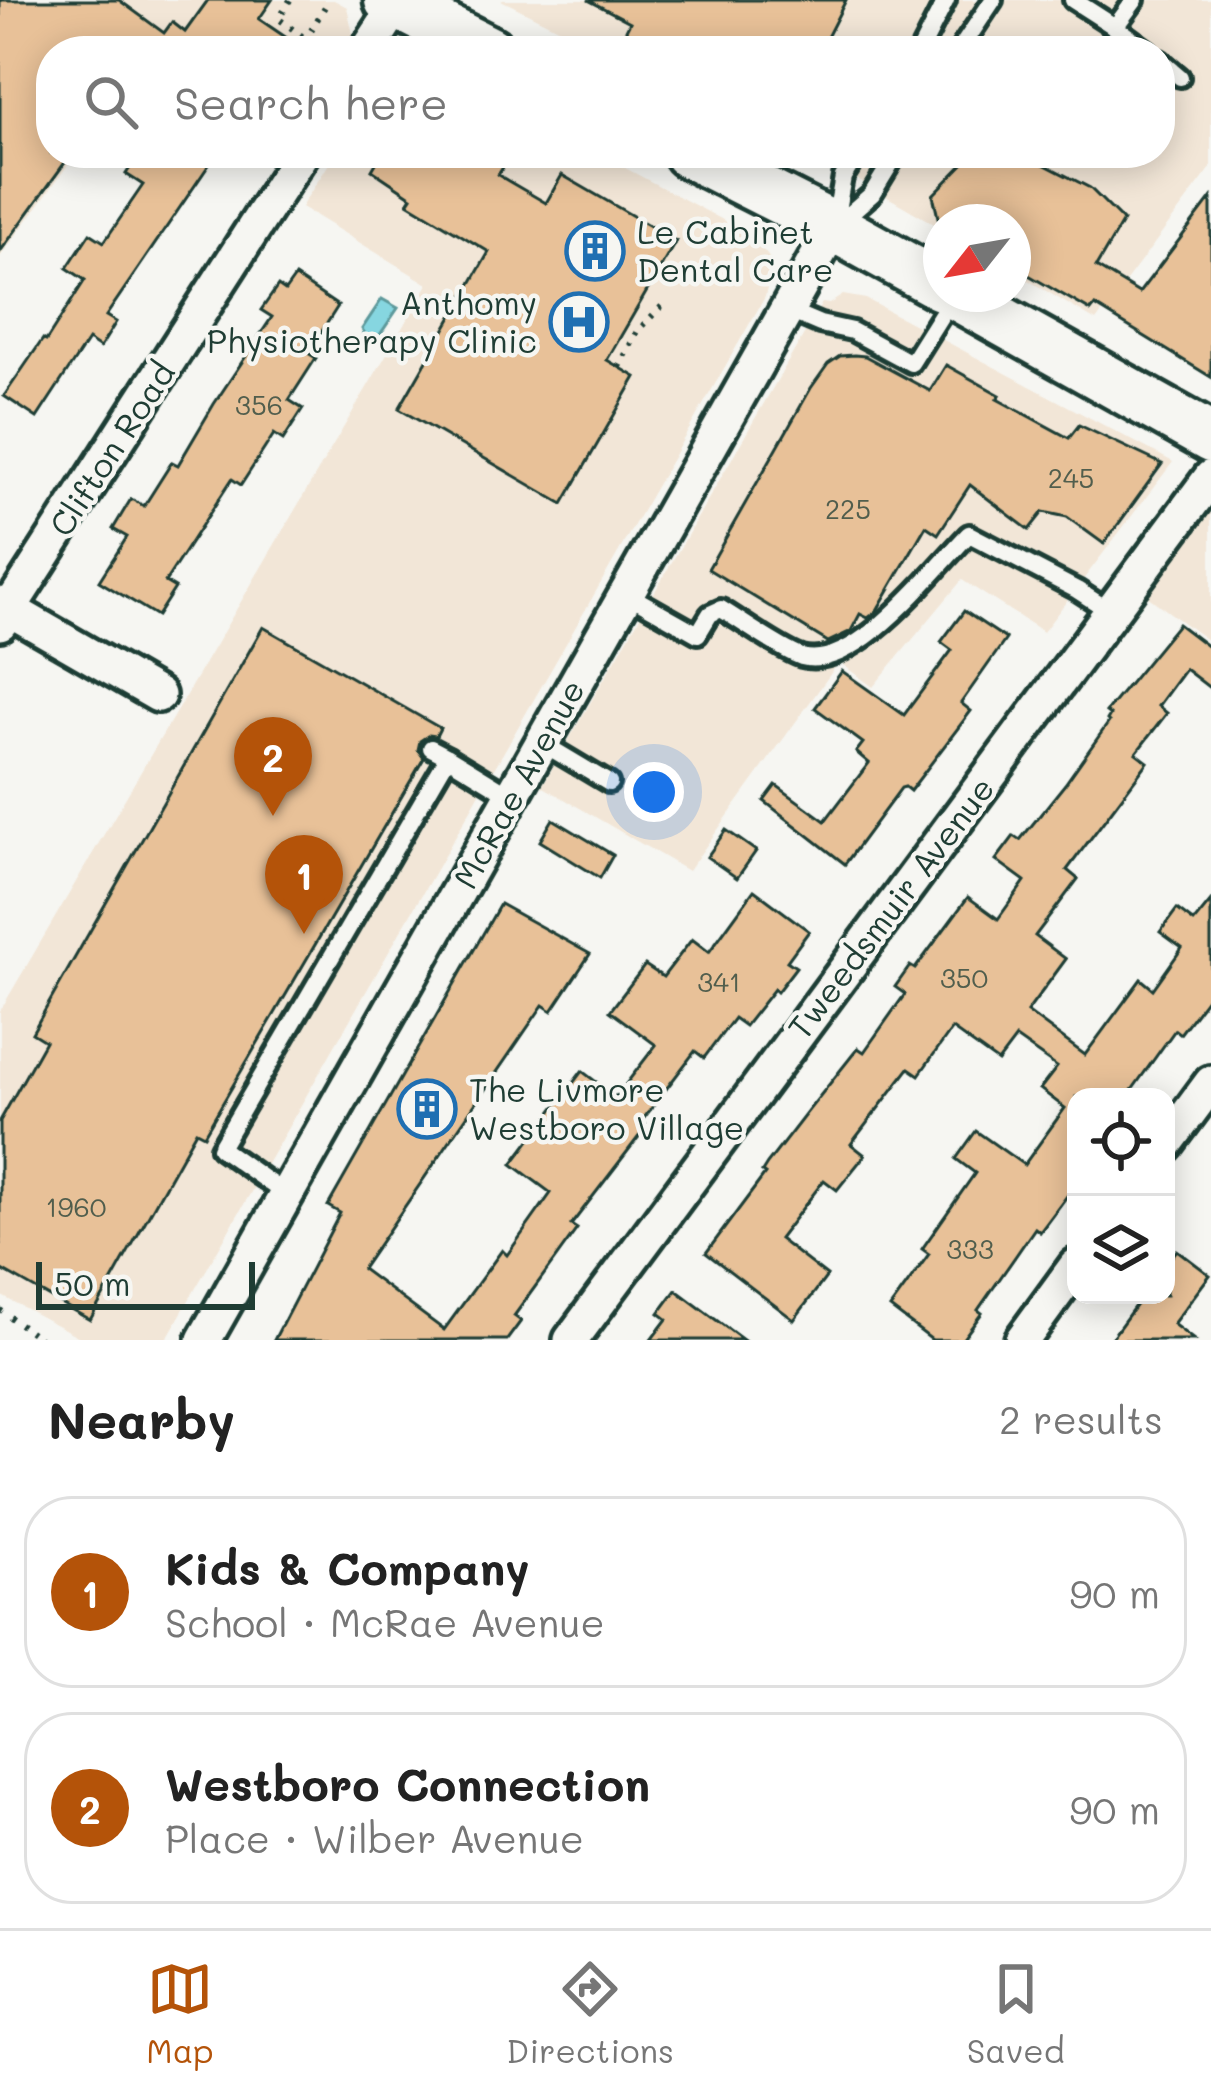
<!DOCTYPE html>
<html lang="en">
<head>
<meta charset="utf-8">
<style>
  body { margin:0; font-family:Mali,sans-serif; background:#f6f6f6; color:#222 }
  .controls { position:absolute; right:36px; bottom:36px; display:grid; overflow:hidden; border-radius:24px; box-shadow:0 6px 30px #0003 }
  .controls button { width:108px; height:108px; display:grid; place-items:center; padding:0; border:0; border-bottom:3px solid #e0e0e0; background:#fff; color:#222; font:60px sans-serif }
  .compass { position:absolute; left:923px; top:204px; width:108px; height:108px; border-radius:50%; background:#fff; box-shadow:0 6px 30px #0003; rotate:239deg }
  .scale { position:absolute; left:36px; bottom:30px; width:219px; box-sizing:border-box; padding-left:12px; border:6px solid #1f3d34; border-top:0; font-size:33px; line-height:42px; white-space:nowrap; color:#1f3d34; -webkit-text-stroke:9px #f6f6f2; paint-order:stroke }
  .you { position:absolute; left:654px; top:792px; width:42px; height:42px; margin:-30px; border:9px solid #fff; border-radius:50%; background:#1a73e8; box-shadow:0 0 0 18px #1a73e833 }
  .badge { display:grid; place-items:center; width:78px; height:78px; border-radius:50%; background:#b45309; color:#fff; font-size:39px; font-weight:700 }
  .pin { position:absolute; translate:-50% -99px; filter:drop-shadow(0 3px 6px #0008) }
  .pin::after { content:''; position:absolute; top:63px; width:42px; height:36px; background:inherit; clip-path:polygon(0 0,100% 0,50% 100%) }
  .list { margin:0; padding:0; list-style:none }
  h2 { display:flex; justify-content:space-between; align-items:center; height:156px; margin:0; padding:0 48px; font-size:51px }
  h2 small { font-size:39px; font-weight:400; color:#767676 }
  .list li { display:grid; grid-template-columns:78px 1fr auto; gap:36px; align-items:center; box-sizing:border-box; height:192px; margin:0 24px 24px; padding:0 24px; border:3px solid #e0e0e0; border-radius:48px }
  .list b { display:block; font-size:45px; white-space:nowrap }
  .list p { margin:0; font-size:39px; white-space:nowrap; color:#767676 }
  .list em { font-size:39px; font-style:normal; color:#767676 }
  .icon { flex:none; width:66px; height:66px; fill:none; stroke:currentColor; stroke-width:2; stroke-linecap:round; stroke-linejoin:round }
  .map { position:relative; flex:none; width:1211px; height:1340px; overflow:hidden }
  .search { position:absolute; background:#fff; box-shadow:0 6px 30px #0003; left:36px; right:36px; top:36px; height:132px; display:flex; align-items:center; gap:30px; box-sizing:border-box; padding:0 42px; border-radius:48px; color:#767676; font-size:45px }
  .sheet { height:588px; background:#fff }
  nav { display:flex; justify-content:space-around; align-items:center; box-sizing:border-box; height:168px; border-top:3px solid #e0e0e0; background:#fff; font-size:33px; color:#767676 }
  nav a { display:grid; justify-items:center; gap:6px }
  nav .on { color:#b45309 }
  .map>svg:first-child { display:block }
</style>
</head>
<body>
<div class="map">
<svg width="1211" height="1340" viewBox="0 0 1211 1340">
  <rect width="100%" height="100%" fill="#f6f6f2"/>
  <filter id="ink" filterUnits="userSpaceOnUse"><feTurbulence type="fractalNoise" baseFrequency=".00833" numOctaves="2"/><feDisplacementMap in="SourceGraphic" scale="24" xChannelSelector="R" yChannelSelector="G"/><feConvolveMatrix kernelMatrix="1 2 1 2 8 2 1 2 1" color-interpolation-filters="sRGB"/></filter>
  <g filter="url(#ink)">
    <g fill="#f2e6d7">
      <path d="M0,0H334L347,7L353,34L340,51H51V153H77L0,257Z"/>
      <path d="M501,0H1211V168L1096,321L1013,271V222H941V228L812,153H1160V51H604Z"/>
      <path d="M336,153H597L753,236L773,263L765,297L166,1340H85L0,1295V1011L428,284L301,207Z"/>
      <path d="M843,295L866,299L1173,462L1043,632L962,580L873,687L839,662L688,871L542,786L822,303L829,304Z"/>
      <path d="M1211,477V643L1132,585Z"/>
    </g>
    <path fill="#86d6e0" stroke="#5d999b" stroke-width="3" d="M382,299L398,308L377,339L373,337L369,341L362,336L364,332L362,329Z"/>
    <g fill="#e8c198" stroke="#1f3d34" stroke-width="3">
      <path d="M0,0H119L164,33L172,22L185,32L208,0H272L259,19L306,51H51V153H72L0,252Z"/>
      <path d="M588,0H846L820,51H634L619,44L630,22Z"/>
      <path d="M140,153H217L106,316L116,322L100,348L88,340L37,418L4,396L43,339L46,341L85,280L67,268L90,233L104,242L143,185L126,174Z"/>
      <path d="M382,153H512L498,175L546,203L562,175L676,241L607,360L636,377L563,504L399,409L489,252L408,203L412,197L372,170Z"/>
      <path d="M974,153H1022L1090,188L1123,221L1096,267L1139,293L1211,198V377L1095,306L1091,311L1013,266V222H939L933,195Z"/>
      <path d="M295,277L338,306L308,353L316,358L289,400L303,409L283,440L274,434L241,485L232,479L165,582L175,588L157,616L99,581L127,537L113,529L131,499L144,506L172,462L178,465L214,404L272,317L261,310L278,286L285,291Z"/>
      <path d="M854,355L865,356L930,391L946,365L1000,395L997,399L1069,438L1079,425L1162,464L1104,544L1067,517L1043,512L1029,530L970,485L938,534L926,526L876,612L868,618L860,614L851,631L828,642L708,569L811,388L828,364L840,356Z"/>
      <path d="M964,611L1006,639L961,703L971,711L910,791L905,787L901,788L845,864L764,801L776,785L825,821L869,763L856,752L863,743L815,708L842,671L904,715L952,650L941,642Z"/>
      <path d="M1178,624L1211,649V689L1185,669L1158,706L1167,713L1136,753L1148,762L1067,870L1078,879L1035,936L1066,959L1027,1012L1085,1055L1141,979L1153,989L1182,948L1160,932L1177,909L1194,922L1211,901V993L1180,1034L1175,1030L1127,1097H1076V1184L1040,1232L1035,1228L978,1310L982,1313L962,1340H932L890,1308L929,1254L922,1249L975,1173L956,1159L976,1131L1024,1165L1065,1108L1040,1089L1057,1067L1016,1038L998,1062L952,1029L919,1075L909,1068L851,1144L865,1155L837,1190L824,1180L779,1239L827,1276L794,1320L706,1253L765,1174L762,1172L767,1164L808,1111L858,1048L864,1052L905,994L895,987L910,966L915,969L968,897L998,919L1025,881L996,860L1014,836L1020,840L1065,784L1109,722L1107,720L1110,715L1106,712Z"/>
      <path d="M263,627L440,728L436,736L429,735L420,741L418,750L424,758L204,1135L196,1131L90,1320L0,1269V1121L45,1041L32,1033Z"/>
      <path d="M553,819L613,855L600,878L540,841Z"/>
      <path d="M726,830L756,851L737,878L707,857Z"/>
      <path d="M754,890L809,931L787,961L796,967L777,992L774,989L745,1026L734,1018L704,1058L695,1051L641,1122L647,1126L571,1225L577,1229L514,1316L521,1321L507,1340H274L340,1213L328,1206L500,904L590,954L552,1011L543,1005L362,1269L444,1330L502,1250L507,1255L551,1193L512,1164L582,1071L616,1097L656,1045L610,1011L645,965L663,977L692,939L709,952Z"/>
      <path d="M1177,1250L1210,1275L1173,1324L1194,1340H1110L1143,1295H1166V1264Z"/>
      <path d="M676,1290L743,1340H651L667,1319L659,1313Z"/>
    </g>
    <g fill="none" stroke-linecap="round" stroke-linejoin="round">
      <defs>
        <g id="lane">
          <path d="M1073,0L1115,27L1135,0"/>
          <path d="M1115,27L1148,51"/>
          <path d="M920,51L946,0"/>
          <path d="M959,51L993,0"/>
          <path d="M1160,60L1180,77"/>
          <path d="M835,221L843,177L858,153"/>
          <path d="M839,223L872,194L897,153"/>
          <path d="M787,310L820,324L852,331L911,363L953,296"/>
          <path d="M627,594L698,634L710,614L721,609C741,621 783,651 802,657C856,672 934,569 969,534L1077,590L1111,612"/>
          <path d="M542,743L609,783"/>
          <path d="M431,748L448,757"/>
          <path d="M287,1195L220,1148L448,757L512,796"/>
        </g>
        <g id="street">
          <path d="M367,51L398,4"/>
          <path d="M0,604L158,695"/>
          <path d="M0,623L302,153"/>
          <path d="M1166,1144L1211,1083"/>
          <path d="M204,1340L834,227"/>
          <path d="M571,1340L1211,477"/>
          <path d="M1022,1340L1076,1266"/>
        </g>
        <g id="secondary">
          <path d="M389,0L489,51"/>
          <path d="M688,153L834,227L941,286"/>
          <path d="M954,294L1211,438"/>
        </g>
      </defs>
      <use href="#lane" stroke="#1f3d34" stroke-width="26"/>
      <use href="#street" stroke="#1f3d34" stroke-width="42"/>
      <use href="#secondary" stroke="#1f3d34" stroke-width="57"/>
      <g stroke="#1f3d34" stroke-width="6" stroke-dasharray="3 9" stroke-linecap="butt">
        <path d="M290,0L279,19L306,39"/>
        <path d="M299,51L327,3"/>
        <path d="M619,367L637,331L662,306"/>
        <path d="M0,1310L42,1340"/>
      </g>
      <use href="#lane" stroke="#f6f6f2" stroke-width="16"/>
      <use href="#street" stroke="#f6f6f2" stroke-width="33"/>
      <use href="#secondary" stroke="#f6f6f2" stroke-width="48"/>
    </g>
  </g>
  <defs>
    <symbol id="building-ring" viewBox="-11 -11 22 22"><circle r="9.5" fill="#f6f6f2" stroke="#1f6fb2" stroke-width="1.5"/><path d="M-4-6H4V6H1V3H-1V6H-4ZM-2.5-4.3h1.7v1.8h-1.7ZM.8-4.3h1.7v1.8H.8ZM-2.5-1h1.7V.8h-1.7ZM.8-1h1.7V.8H.8Z" fill="#1f6fb2"/></symbol>
    <symbol id="hospital-ring" viewBox="-11 -11 22 22"><circle r="9.5" fill="#f6f6f2" stroke="#1f6fb2" stroke-width="1.5"/><path d="M-5-5h3v3.5h4V-5h3V5h-3V1.5h-4V5h-3Z" fill="#1f6fb2"/></symbol>
  </defs>
  <g fill-rule="evenodd">
    <use href="#building-ring" x="562" y="218" width="66" height="66"/>
    <use href="#hospital-ring" x="546" y="289" width="66" height="66"/>
    <use href="#building-ring" x="394" y="1076" width="66" height="66"/>
  </g>
  <g text-anchor="middle" stroke-width="9" stroke-linejoin="round" paint-order="stroke">
    <g font-size="27" fill="#515e4d">
      <text x="259" y="415">356</text>
      <text x="1071" y="488">245</text>
      <text x="848" y="519">225</text>
      <text x="964" y="988">350</text>
      <text x="719" y="992">341</text>
      <text x="76" y="1217">1960</text>
      <text x="970" y="1259">333</text>
    </g>
    <g font-size="33" fill="#1f3d34" stroke="#f6f6f2" text-anchor="start">
      <text x="637" y="244">Le Cabinet<tspan x="637" dy="38">Dental Care</tspan></text>
      <text x="537" y="315" text-anchor="end">Anthomy<tspan x="537" dy="38">Physiotherapy Clinic</tspan></text>
      <text x="469" y="1102">The Livmore<tspan x="469" dy="38">Westboro Village</tspan></text>
    </g>
    <g font-size="33" fill="#1f3d34" stroke="#f6f6f2">
      <text transform="translate(112 449) rotate(-57)" y="12">Clifton Road</text>
      <text transform="translate(519 784) rotate(-61)" y="12">McRae Avenue</text>
      <text transform="translate(891 908) rotate(-53)" y="12">Tweedsmuir Avenue</text>
    </g>
  </g>
</svg>
<div class="controls">
<button><svg class="icon" aria-label="locate" viewBox="0 0 24 24"><circle cx="12" cy="12" r="6"/><path d="M12 2v4M12 18v4M2 12h4M18 12h4"/></svg></button>
<button><svg class="icon" aria-label="layers" viewBox="0 0 24 24"><path d="M12 4l9 5-9 5-9-5zM3 14l9 5 9-5"/></svg></button>
</div>
<svg class="compass" viewBox="-18 -18 36 36"><path d="M0-13l5 13h-10z" fill="#e53935"/><path d="M0 13l5-13h-10z" fill="#767676"/></svg>
<div class="scale">50 m</div>
<div class="you"></div>
<div class="pin badge" style="left:304px;top:934px">1</div>
<div class="pin badge" style="left:273px;top:816px">2</div>
<div class="search"><svg class="icon" aria-label="search" viewBox="0 0 24 24"><circle cx="10" cy="10" r="6"/><path d="M15 15l6 6"/></svg>Search here</div>
</div>
<section class="sheet">
<h2>Nearby<small>2 results</small></h2>
<ul class="list">
<li><span class="badge">1</span><div><b>Kids &amp; Company</b><p>School · McRae Avenue</p></div><em>90 m</em></li>
<li><span class="badge">2</span><div><b>Westboro Connection</b><p>Place · Wilber Avenue</p></div><em>90 m</em></li>
</ul>
</section>
<nav>
<a class="on"><svg class="icon" aria-label="map" viewBox="0 0 24 24"><path d="M3 6l6-2 6 2 6-2v14l-6 2-6-2-6 2zM9 4v14M15 6v14"/></svg>Map</a>
<a><svg class="icon" aria-label="directions" viewBox="0 0 24 24"><path d="M12 3l9 9-9 9-9-9zM9 14v-3h6M13 9l2 2-2 2"/></svg>Directions</a>
<a><svg class="icon" aria-label="saved" viewBox="0 0 24 24"><path d="M7 4h10v16l-5-4-5 4z"/></svg>Saved</a>
</nav>
</body>
</html>
